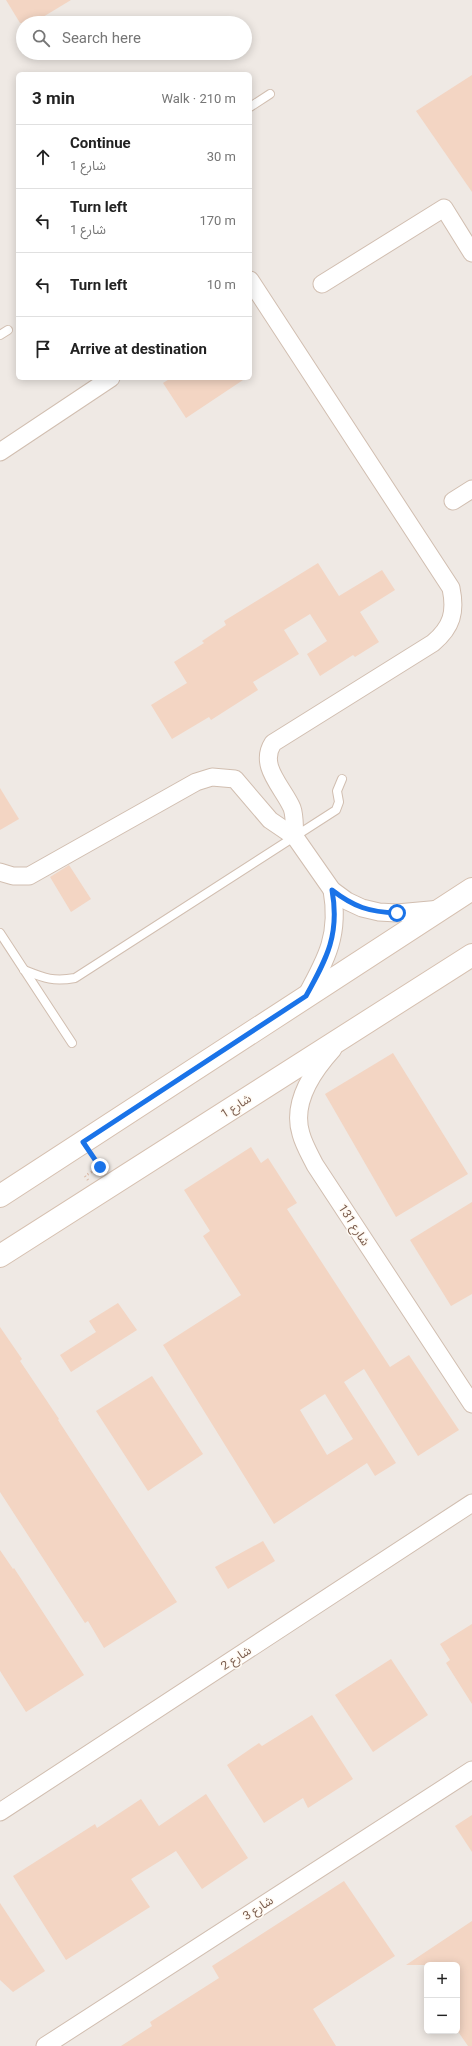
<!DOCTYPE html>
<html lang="en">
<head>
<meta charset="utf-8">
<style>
  body { margin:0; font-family:Roboto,"Noto Sans Arabic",sans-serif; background:#f2f2f2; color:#222 }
  .controls { position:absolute; right:12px; bottom:12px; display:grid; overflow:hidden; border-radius:6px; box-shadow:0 2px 10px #0003 }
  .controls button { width:36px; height:36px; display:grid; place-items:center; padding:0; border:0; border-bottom:1px solid #e0e0e0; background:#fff; color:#222; font:20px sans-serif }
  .stop { position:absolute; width:12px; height:12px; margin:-9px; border:3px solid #1a73e8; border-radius:50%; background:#fff }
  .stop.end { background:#1a73e8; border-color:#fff; box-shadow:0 1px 4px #0008 }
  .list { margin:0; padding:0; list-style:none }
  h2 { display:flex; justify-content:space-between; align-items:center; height:52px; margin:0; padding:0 16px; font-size:17px }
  h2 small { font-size:13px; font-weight:400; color:#767676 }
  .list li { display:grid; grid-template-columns:26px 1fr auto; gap:12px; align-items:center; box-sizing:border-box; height:64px; padding:0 16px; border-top:1px solid #e0e0e0 }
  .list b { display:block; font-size:15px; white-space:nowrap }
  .list p { margin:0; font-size:13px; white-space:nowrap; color:#767676 }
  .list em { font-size:13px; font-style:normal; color:#767676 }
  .icon { flex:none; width:22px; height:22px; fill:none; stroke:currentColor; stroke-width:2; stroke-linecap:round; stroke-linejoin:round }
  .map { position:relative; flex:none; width:472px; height:2046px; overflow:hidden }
  .search { position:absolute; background:#fff; box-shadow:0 2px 10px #0003; left:16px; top:16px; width:236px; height:44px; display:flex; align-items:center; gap:10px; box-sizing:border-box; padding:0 14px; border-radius:22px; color:#767676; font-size:15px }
  .panel { position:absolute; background:#fff; box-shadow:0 2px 10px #0003; left:16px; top:72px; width:236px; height:308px; border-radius:6px }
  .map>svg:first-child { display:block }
</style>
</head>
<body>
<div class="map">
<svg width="472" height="2046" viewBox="0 0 472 2046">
  <rect width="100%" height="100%" fill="#fdf6ec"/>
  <path fill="#efe9e4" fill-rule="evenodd" d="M0,0H472V2046H0ZM23,23H245V53H23ZM18,74H250V378H18ZM427,1965H457V2031H427Z"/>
  <g fill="#f3d5c3" fill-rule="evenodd">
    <path d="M6,0H71L33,23H20Z"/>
    <path d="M472,75V192L416,111Z"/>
    <path d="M171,378H246L186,418L163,383Z"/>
    <path d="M318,563L339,596L382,570L395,590L360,612L379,642L355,657L353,655L320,676L307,654L327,641L310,614L284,630L299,654L253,682L258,690L211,720L209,717L172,739L151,705L187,683L174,662L204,643L202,641L226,625L224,621Z"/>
    <path d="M0,788L19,819L0,830Z"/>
    <path d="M69,865L91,899L71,912L50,877Z"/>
    <path d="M393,1053L468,1174L396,1217L325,1094Z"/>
    <path d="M251,1147L261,1163L268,1158L277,1172L297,1203L287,1209L390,1367L409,1355L459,1430L418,1456L364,1369L344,1382L396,1463L375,1476L367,1463L274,1524L163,1345L241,1295L203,1236L210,1231L184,1190ZM325,1394L353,1439L327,1455L300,1410Z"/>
    <path d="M472,1202V1294L451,1306L410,1240Z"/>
    <path d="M118,1303L137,1330L71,1372L60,1355L96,1332L89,1321Z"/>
    <path d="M0,1327L22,1359L20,1361L59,1419L58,1420L177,1602L104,1648L88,1621L85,1623L0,1492Z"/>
    <path d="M152,1376L203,1454L148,1491L96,1411Z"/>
    <path d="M263,1541L275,1561L228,1589L215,1567Z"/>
    <path d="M0,1550L13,1569L14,1568L84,1675L26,1712L0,1671Z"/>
    <path d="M472,1624V1704L446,1663L450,1660L440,1644Z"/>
    <path d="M391,1659L428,1715L373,1752L335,1695Z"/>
    <path d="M312,1715L353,1779L308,1808L303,1798L264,1823L227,1765L259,1743L262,1746Z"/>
    <path d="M206,1794L248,1858L202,1889L176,1851L131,1879L150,1907L66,1960L13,1876L95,1824L97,1828L141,1799L159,1826Z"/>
    <path d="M472,1815V1852L455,1826Z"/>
    <path d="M344,1881L395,1956L313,2009L336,2046H121L152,2026L150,2022L219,1978L212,1966Z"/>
    <path d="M0,1903L45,1971L13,1992L0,1980Z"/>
    <path d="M472,1921V2046H468L457,2030V1965H406Z"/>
  </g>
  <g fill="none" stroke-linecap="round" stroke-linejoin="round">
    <defs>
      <g id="lane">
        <path d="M250,107L270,94"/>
        <path d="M0,335L8,330"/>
        <path d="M0,933L72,1043"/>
        <path d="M24,970C44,978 53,982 75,978L336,810L339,802L337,791L342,779"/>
      </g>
      <g id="street">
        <path d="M250,280L451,588C456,612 452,627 433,643L273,743C258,766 283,787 292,808C295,816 294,828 295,837"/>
        <path d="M322,284L444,208L472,253"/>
        <path d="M0,452L111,378"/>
        <path d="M453,501L472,489"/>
        <path d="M0,872L13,876H29L196,782L212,777L235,779L270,820L295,837L332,890L347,901L362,908L379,912L397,913L441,909"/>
        <path d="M306,996C327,958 340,934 332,890"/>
        <path d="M333,1049C313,1071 291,1102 301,1134C304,1145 310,1155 315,1165L472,1404"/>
        <path d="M0,1812L472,1503"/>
        <path d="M45,2046L472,1770"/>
      </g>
      <g id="secondary">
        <path d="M0,1196L472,889"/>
        <path d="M0,1256L472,955"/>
      </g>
    </defs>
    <use href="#lane" stroke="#d1beb0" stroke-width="10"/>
    <use href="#street" stroke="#d1beb0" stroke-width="19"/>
    <use href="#secondary" stroke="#d6c0b0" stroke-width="24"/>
    <path stroke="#d9b8a5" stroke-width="2.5" stroke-dasharray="1 3" stroke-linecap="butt" d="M88,1180L85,1176L100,1167L93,1156"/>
    <use href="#lane" stroke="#fff" stroke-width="8"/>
    <use href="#street" stroke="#fff" stroke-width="17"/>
    <use href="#secondary" stroke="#fff" stroke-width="22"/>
  </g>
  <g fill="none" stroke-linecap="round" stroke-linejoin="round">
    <path stroke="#1a73e8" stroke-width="5" d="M100,1167L83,1142L306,996C327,958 340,934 332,890C354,907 369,912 397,913"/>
  </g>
  <g text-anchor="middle" stroke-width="3" stroke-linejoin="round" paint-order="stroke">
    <g font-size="12" fill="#7a5c4d" stroke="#fffaf3">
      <text transform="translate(236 1106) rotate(-32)" y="4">شارع 1</text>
      <text transform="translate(354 1225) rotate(57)" y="4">شارع 131</text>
      <text transform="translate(236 1658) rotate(-33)" y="4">شارع 2</text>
      <text transform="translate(258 1908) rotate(-33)" y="4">شارع 3</text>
    </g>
  </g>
</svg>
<div class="controls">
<button>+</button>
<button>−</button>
</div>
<div class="stop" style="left:397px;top:913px"></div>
<div class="stop end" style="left:100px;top:1167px"></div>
<div class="search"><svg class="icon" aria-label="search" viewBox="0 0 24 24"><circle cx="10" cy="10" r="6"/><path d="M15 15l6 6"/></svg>Search here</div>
<section class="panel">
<h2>3 min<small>Walk · 210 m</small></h2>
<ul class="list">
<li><svg class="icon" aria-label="ahead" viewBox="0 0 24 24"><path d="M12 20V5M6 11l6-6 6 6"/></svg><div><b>Continue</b><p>شارع 1</p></div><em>30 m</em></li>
<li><svg class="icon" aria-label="left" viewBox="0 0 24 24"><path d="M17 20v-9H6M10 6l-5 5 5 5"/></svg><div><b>Turn left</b><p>شارع 1</p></div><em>170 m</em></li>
<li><svg class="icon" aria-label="left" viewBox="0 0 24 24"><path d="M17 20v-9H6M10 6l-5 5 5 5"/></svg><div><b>Turn left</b></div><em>10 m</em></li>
<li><svg class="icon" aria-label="arrive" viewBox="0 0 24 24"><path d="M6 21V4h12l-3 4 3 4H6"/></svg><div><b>Arrive at destination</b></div></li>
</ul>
</section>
</div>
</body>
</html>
